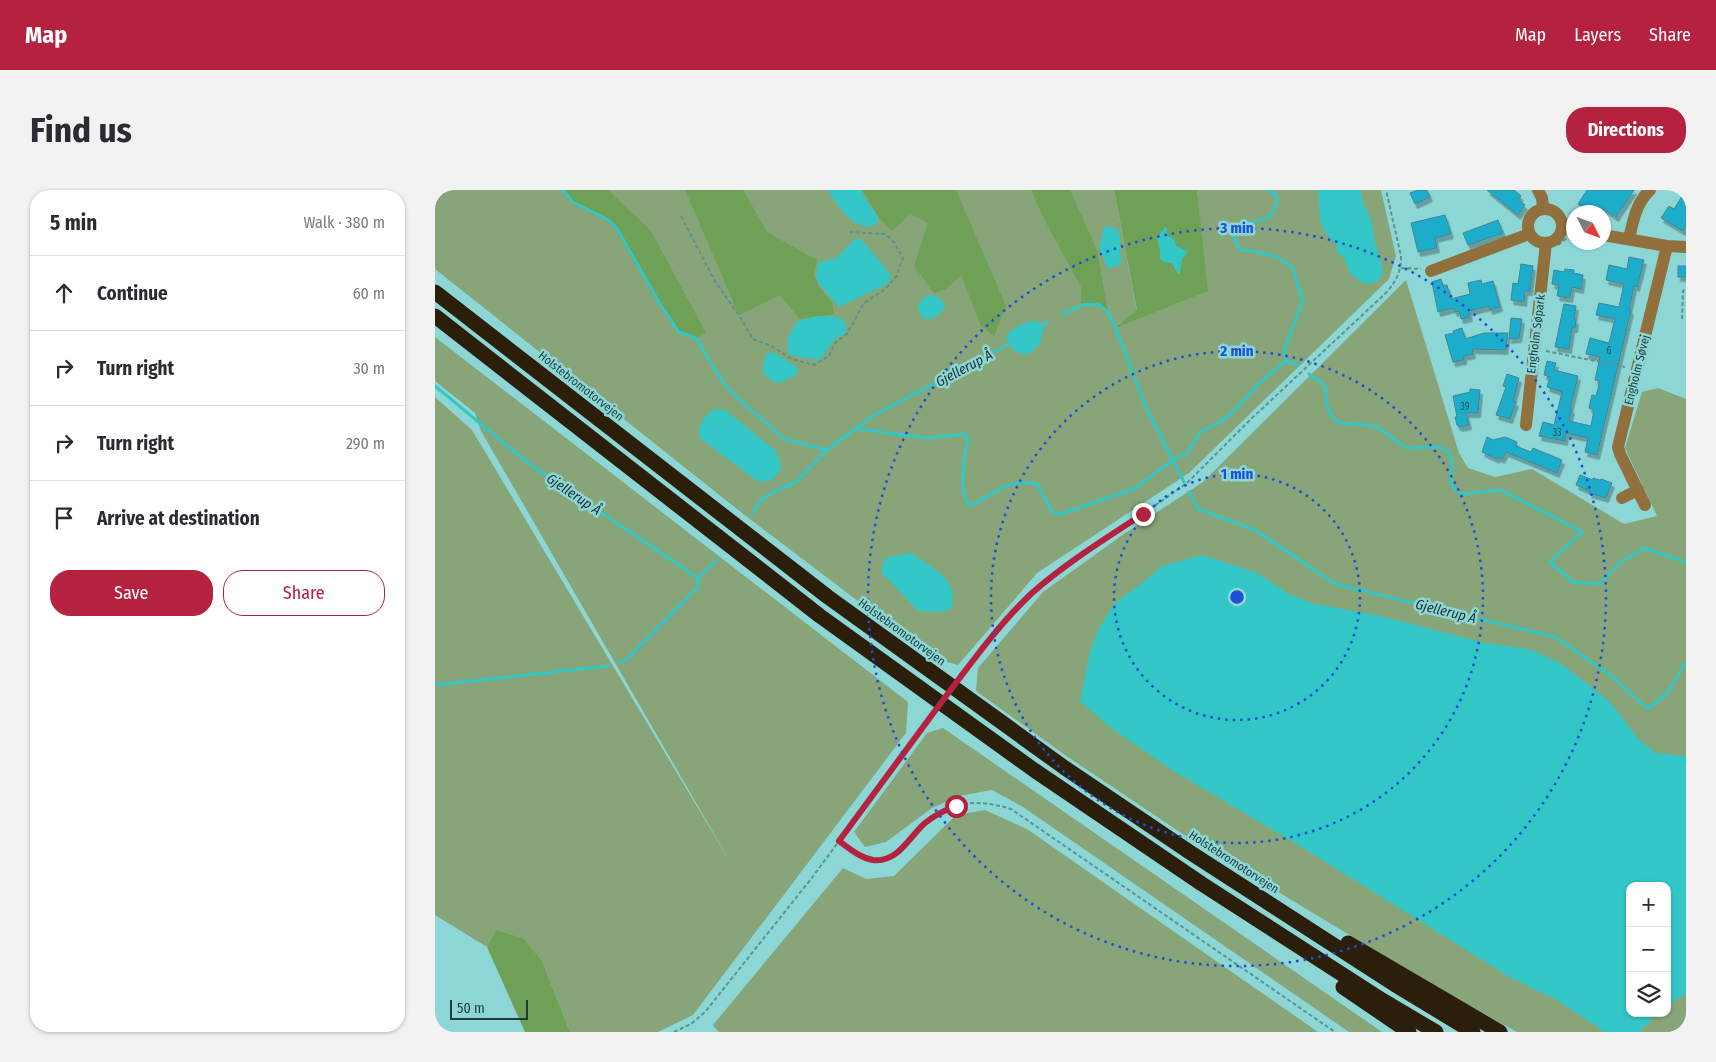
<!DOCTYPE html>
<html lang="en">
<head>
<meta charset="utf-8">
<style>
  body { margin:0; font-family:"Fira Sans Condensed",sans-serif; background:#f2f2f3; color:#2b2b33 }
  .controls { position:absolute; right:15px; bottom:15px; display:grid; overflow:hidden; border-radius:10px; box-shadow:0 1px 4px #0004 }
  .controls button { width:45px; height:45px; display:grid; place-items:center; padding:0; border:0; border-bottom:1px solid #e1e1e2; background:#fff; color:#2b2b33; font:25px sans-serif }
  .compass { position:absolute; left:1131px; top:15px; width:45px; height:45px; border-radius:50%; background:#fff; box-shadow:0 1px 4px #0004; rotate:132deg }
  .scale { position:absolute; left:15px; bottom:12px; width:78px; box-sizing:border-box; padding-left:5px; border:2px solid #1d3b3c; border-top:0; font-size:14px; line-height:18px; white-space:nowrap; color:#1d3b3c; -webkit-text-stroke:4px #8dd6d6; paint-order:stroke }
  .stop { position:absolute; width:15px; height:15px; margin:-11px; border:4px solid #b42240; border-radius:50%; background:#fff }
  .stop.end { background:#b42240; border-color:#fff; box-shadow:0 1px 5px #0008 }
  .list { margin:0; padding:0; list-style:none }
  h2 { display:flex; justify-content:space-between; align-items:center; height:65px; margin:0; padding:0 20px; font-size:21px }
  h2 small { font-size:16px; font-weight:400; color:#7c7c81 }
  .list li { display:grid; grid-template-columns:32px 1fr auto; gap:15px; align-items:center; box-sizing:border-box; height:75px; padding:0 20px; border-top:1px solid #e1e1e2 }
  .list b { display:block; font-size:19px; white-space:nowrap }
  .list em { font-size:16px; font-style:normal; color:#7c7c81 }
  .actions { display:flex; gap:10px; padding:15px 20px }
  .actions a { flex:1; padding:11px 0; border:1px solid #b42240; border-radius:20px; text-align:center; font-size:18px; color:#b42240 }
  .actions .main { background:#b42240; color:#fff }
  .icon { flex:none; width:28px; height:28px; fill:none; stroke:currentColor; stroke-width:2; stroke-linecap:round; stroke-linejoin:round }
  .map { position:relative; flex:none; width:1251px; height:842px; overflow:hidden; border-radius:20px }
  header { display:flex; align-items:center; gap:30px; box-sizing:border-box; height:70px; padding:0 25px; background:#b42240; color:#fff }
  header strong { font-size:24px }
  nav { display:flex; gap:28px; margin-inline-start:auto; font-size:18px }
  .intro { display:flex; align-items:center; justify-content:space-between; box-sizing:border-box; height:120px; padding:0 30px }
  h1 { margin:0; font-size:35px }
  .button { padding:12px 22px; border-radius:20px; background:#b42240; color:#fff; font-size:18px; font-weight:700 }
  main { display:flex; gap:30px; padding:0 30px }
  aside { flex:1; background:#fff; border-radius:20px; box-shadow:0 1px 4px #0004 }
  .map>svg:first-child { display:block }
</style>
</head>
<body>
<header>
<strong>Map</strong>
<nav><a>Map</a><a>Layers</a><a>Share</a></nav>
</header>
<div class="intro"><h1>Find us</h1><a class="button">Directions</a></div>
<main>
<aside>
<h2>5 min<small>Walk · 380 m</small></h2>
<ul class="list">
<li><svg class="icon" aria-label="ahead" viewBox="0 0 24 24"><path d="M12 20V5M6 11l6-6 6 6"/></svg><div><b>Continue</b></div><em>60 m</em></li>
<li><svg class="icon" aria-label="right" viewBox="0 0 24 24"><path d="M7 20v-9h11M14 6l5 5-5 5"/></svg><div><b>Turn right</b></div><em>30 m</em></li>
<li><svg class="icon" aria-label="right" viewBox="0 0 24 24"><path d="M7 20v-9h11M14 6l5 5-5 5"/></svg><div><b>Turn right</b></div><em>290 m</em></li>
<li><svg class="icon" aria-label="arrive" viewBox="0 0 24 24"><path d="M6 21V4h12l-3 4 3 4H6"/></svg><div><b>Arrive at destination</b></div></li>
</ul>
<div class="actions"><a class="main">Save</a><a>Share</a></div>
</aside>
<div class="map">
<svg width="1251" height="842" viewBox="0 0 1251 842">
  <defs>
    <filter id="shadow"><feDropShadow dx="2.5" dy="4.5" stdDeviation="0" flood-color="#0004"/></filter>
  </defs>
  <rect width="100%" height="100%" fill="#8dd6d6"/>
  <g fill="#87a579" fill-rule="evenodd">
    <path d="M0,0H679L702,121L680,137L772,101L762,0H946L961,66L954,89L754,283L602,383L523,475L498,468L307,323L0,79Z"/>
    <path d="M971,90L1024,263L1033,278L1060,287L1097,279L1189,334L1222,326L1190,258L1207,202L1223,198L1251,209V842H1082L999,796L749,645L630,565L541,501L543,478L608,402L689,344L768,292ZM1195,696H1232V823H1195Z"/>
    <path d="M0,147L473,512L471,543L258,825L223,842H135L108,773L61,740L52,757L0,725V207L37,240L297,675L46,241L40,223L0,191Z"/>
    <path d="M508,538L947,842H914L588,617L557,600L524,606L497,618L451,652L430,657L419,642L492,543Z"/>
    <path d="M550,620L592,639L883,842H284L278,835L408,678L431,689L459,686L521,625Z"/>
  </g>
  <g fill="#6ea055">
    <path d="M128,0H173L216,41L271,143L261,148L244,142L224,112L181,37L172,29L138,12Z"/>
    <path d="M250,0H308L332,42L382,70L379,85L384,97L397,112L399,124L365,129L345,105L304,125Z"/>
    <path d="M427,0H521L571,116L559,146L546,136L526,85L511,99L499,103L479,76L493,33L483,27L474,25L457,41L445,29Z"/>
    <path d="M596,0H635L662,60L673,122L663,114L646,115V97L609,29Z"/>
    <path d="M679,0H762L773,101L678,139L702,120Z"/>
    <path d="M61,740L89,749L108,773L135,842H90L52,757Z"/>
  </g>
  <g fill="#33c6c7">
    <path d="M393,0H427V4L443,27V30L442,34C421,45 401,15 393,0Z"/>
    <path d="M883,0H926L927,11L936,29L941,56L947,74L948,82L944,90L938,93L932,94L925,91L915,83L909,68L902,62L901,55L890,42L885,31Z"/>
    <path d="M669,37H676L683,40L685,48L686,74L673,79L664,58Z"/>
    <path d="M730,37L732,38V46L739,48L741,56L753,61L747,69L745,83L743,84L737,73L729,72L725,69V61L722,48Z"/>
    <path d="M421,48L427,50L456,85L455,90L450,95L404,117L384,94L381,86L383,74L385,72L401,68Z"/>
    <path d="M497,105L503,107L508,112L510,116C503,130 484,137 483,115L491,106Z"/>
    <path d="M384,126L403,127L408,130L412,140C408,146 404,146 399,150C393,157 391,164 384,170L358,166L353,162C351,149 355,141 363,131Z"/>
    <path d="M600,131L606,133L609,136C607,151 604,160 589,165L578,160L571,148C578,137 587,133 600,131Z"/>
    <path d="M338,162L362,177L363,180L361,185L344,193L339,192L328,183C328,176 328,170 332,164Z"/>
    <path d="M280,219L290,220L341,261L345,272L346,279L343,284L335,291H322L266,249C260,237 270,225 280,219Z"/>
    <path d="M475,363C495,375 527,391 516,419L506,422L483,421L446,382L450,368Z"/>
    <path d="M767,365L820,382L854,404L879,414L941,425L1050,453L1094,459L1125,473L1174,511L1204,550L1221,563L1251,566V804L1232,815V696H1195V823H1223L1204,842H1170L1120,809L1076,788L873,661L737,580L672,535L645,511L655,462L663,440L680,413L706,394L727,376Z"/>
  </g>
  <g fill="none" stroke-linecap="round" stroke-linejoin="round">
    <g stroke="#33c6c7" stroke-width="3">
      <path d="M128,0L138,12L172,29L181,37L224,112L244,142L261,148L282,183L295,201L349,249L392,260"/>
      <path d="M833,0L842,6C839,34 831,26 810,35C806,38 802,43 798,46L805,60L817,61L842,67L857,77L868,110L849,160L851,171L863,175"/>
      <path d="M628,124L646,115L663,114L673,122L680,136L710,215L749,292"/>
      <path d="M606,137L613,132"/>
      <path d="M874,184L887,193L891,199V214L898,228L905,233L934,235L944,238L971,258L1005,257L1013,262L1017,269L1016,293L1020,300L1027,304L1066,300L1147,342L1115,372L1138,392L1164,394L1187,371L1210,358L1251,372"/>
      <path d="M0,196L93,273L263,388"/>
      <path d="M423,239L491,248L529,244L533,247C530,263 522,305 535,316C561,304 570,288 602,294L617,322L626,324L699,299L738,270L752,263L765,242L787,231L800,220L825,192L851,171"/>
      <path d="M754,302L763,319L820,340L900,394L1120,447L1174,484L1213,519L1232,503L1251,472"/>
      <path d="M317,324L326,310L342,300L361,292L392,260L439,225L576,153"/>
      <path d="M263,388L282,370"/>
      <path d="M185,472L190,471L263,397V388"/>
      <path d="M0,495L173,476"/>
    </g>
  </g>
  <g fill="#1dadca" stroke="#418595" filter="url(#shadow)">
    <path d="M983,0H992L995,7L980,14L975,3Z"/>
    <path d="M1052,0H1079L1086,6L1083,10L1090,15L1083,25Z"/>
    <path d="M1152,0H1199L1181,27L1169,19L1167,22H1156L1143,14Z"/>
    <path d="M1251,0V37L1248,41L1226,28L1234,16L1239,19Z"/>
    <path d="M1010,25L1016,44L1000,48L1002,58L983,62L976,33Z"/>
    <path d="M1063,30L1068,43L1033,55L1028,43Z"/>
    <path d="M1194,67L1209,70L1202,97L1199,96L1194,120H1196L1162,265L1150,262L1153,248L1131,243L1130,251L1104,246L1108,232L1119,235L1127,202L1112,197L1115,187L1109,185L1112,171L1121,173L1119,180L1143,186L1135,219H1137L1134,231L1156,236L1159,220L1154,218L1157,205L1161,206L1165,191L1160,190L1165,167L1151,164L1155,148L1174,153L1180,129L1161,125L1164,113L1184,117L1189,94L1171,90L1174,75L1192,79Z"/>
    <path d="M1086,74L1098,76L1095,101H1090L1089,112L1076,110L1078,93L1083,94Z"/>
    <rect x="1243" y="76" width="8" height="11"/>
    <path d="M1130,79L1139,80V83L1148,85L1146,99L1137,97L1135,108L1122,106L1124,95L1117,94L1119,80L1129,82Z"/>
    <path d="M1006,89L1008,96L1012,95L1016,109L1035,104L1033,93L1046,90L1047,94L1058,91L1065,117L1055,120L1054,116L1034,121L1035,127L1026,129L1024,121L1020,122L1018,118L1003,122L997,92Z"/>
    <path d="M1129,114L1141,116L1139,129L1141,130L1140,138H1137L1134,159L1120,157Z"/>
    <path d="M1076,128L1087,129L1084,148L1074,149Z"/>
    <path d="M1027,138L1030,149L1049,143H1073L1070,160L1037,159L1038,164L1029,166V170L1018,172L1010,145L1019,143L1018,141Z"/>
    <path d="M1072,184L1084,188L1078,211L1081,212L1075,229L1061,225L1071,197L1068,196Z"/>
    <path d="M1035,199L1045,200L1043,223H1031L1034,235L1025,237L1022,235L1020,227H1022L1018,206L1035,202Z"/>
    <path d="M1052,247L1058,250L1070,247L1082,252L1081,256L1096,262L1098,258L1127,270L1122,283L1071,262L1067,269L1063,267L1062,269L1047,262Z"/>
    <path d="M1145,285L1158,290V288L1165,290L1166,289L1177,293L1171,308L1154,303L1155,301L1141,295Z"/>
  </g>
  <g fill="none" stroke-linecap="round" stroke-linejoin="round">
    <g stroke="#5c9292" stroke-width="2" stroke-dasharray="4 2.5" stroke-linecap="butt">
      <path d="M246,26L281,93L304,125L318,149L336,156L357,169L379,175L394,166L400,153L412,144L429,113L449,100L461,87L468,68L458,51L450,44L415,42"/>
      <path d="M1126,29L1138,31"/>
      <path d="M1123,55L1131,49L1138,50"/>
      <path d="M966,78L986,79"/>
      <path d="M1247,129L1248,101L1251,98"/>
      <path d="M1111,161L1190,177"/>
      <path d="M534,475L567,434L597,404L655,359L708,324L752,293L816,229L953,101C962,89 966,82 966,66L951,0"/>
      <path d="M404,651C414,658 425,668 437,670C462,673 474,648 489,634C515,610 544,609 576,619L900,842"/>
      <path d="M239,842L256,834L270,822L376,689L487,539"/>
    </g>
    <g stroke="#91703d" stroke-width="12">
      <path d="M1103,0L1107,8L1108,18"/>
      <circle cx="1110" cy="36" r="17"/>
      <path d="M1168,45L1232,56L1251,57"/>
      <path d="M1194,49C1198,31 1201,13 1215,0"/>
      <path d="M996,81L1094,44"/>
      <path d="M1091,235L1111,53"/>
      <path d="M1187,308L1203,300"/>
      <path d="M1210,315L1185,264L1183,257L1232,56"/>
    </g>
    <g stroke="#2b1f0c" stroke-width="15">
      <path d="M0,102L393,407L630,578L756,663L959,794L1038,842"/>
      <path d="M0,126L385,426L599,580L767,694L947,810L1001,842"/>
      <path d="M913,753L1065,842"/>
      <path d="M908,797L974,842"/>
    </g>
    <path stroke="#5c9292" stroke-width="2" stroke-dasharray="4 2.5" stroke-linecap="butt" d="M487,539L534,475"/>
  </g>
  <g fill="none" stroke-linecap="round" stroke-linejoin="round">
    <path stroke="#b42240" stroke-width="6" d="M521,616C510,620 500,625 490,633C474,647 463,673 438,670C425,668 414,658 404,651C438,605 471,560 505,514C534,476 562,436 597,403C631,373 670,349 708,324"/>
  </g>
  <g fill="none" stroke="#1d4ed8" stroke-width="2.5" stroke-dasharray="2.5 5">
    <circle cx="802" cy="407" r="123"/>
    <circle cx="802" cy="407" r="246"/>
    <circle cx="802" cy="407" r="369"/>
  </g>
  <g text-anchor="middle" stroke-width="5" stroke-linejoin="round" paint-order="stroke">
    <g font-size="10" fill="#1d5860">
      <text x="1174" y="164">6</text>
      <text x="1030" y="220">39</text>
      <text x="1122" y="246">33</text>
    </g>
    <g font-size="12" fill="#1d3b3c" stroke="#8dd6d6">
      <text transform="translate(1101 144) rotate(-83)" y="4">Engholm Søpark</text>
      <text transform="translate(1202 180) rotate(-76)" y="4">Engholm Søvej</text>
      <text transform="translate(146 196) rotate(38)" y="4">Holstebromotorvejen</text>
      <text transform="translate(467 442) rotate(36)" y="4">Holstebromotorvejen</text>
      <text transform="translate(799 672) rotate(33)" y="4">Holstebromotorvejen</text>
    </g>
    <g font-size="14" font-style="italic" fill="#1b3233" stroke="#8dd6d6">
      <text transform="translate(529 178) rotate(-28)" y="5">Gjellerup Å</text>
      <text transform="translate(139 304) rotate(34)" y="5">Gjellerup Å</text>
      <text transform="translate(1011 421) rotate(14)" y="5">Gjellerup Å</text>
    </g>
  </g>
  <circle cx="802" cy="407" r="8" fill="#1d4ed8" stroke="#8dd6d6" stroke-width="2.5"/>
  <g font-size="15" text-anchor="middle" font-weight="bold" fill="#1d4ed8" stroke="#8dd6d6" stroke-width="5" stroke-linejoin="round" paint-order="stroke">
    <text x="802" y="43">3 min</text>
    <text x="802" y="166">2 min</text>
    <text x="802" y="289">1 min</text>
  </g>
</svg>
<div class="controls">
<button>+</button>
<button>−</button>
<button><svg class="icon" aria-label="layers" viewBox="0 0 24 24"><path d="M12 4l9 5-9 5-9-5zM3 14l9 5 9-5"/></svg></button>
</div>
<svg class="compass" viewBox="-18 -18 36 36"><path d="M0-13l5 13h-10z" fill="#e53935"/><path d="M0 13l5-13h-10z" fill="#7c7c81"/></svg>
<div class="scale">50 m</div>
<div class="stop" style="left:521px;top:616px"></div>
<div class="stop end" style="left:708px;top:324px"></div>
</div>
</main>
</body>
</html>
